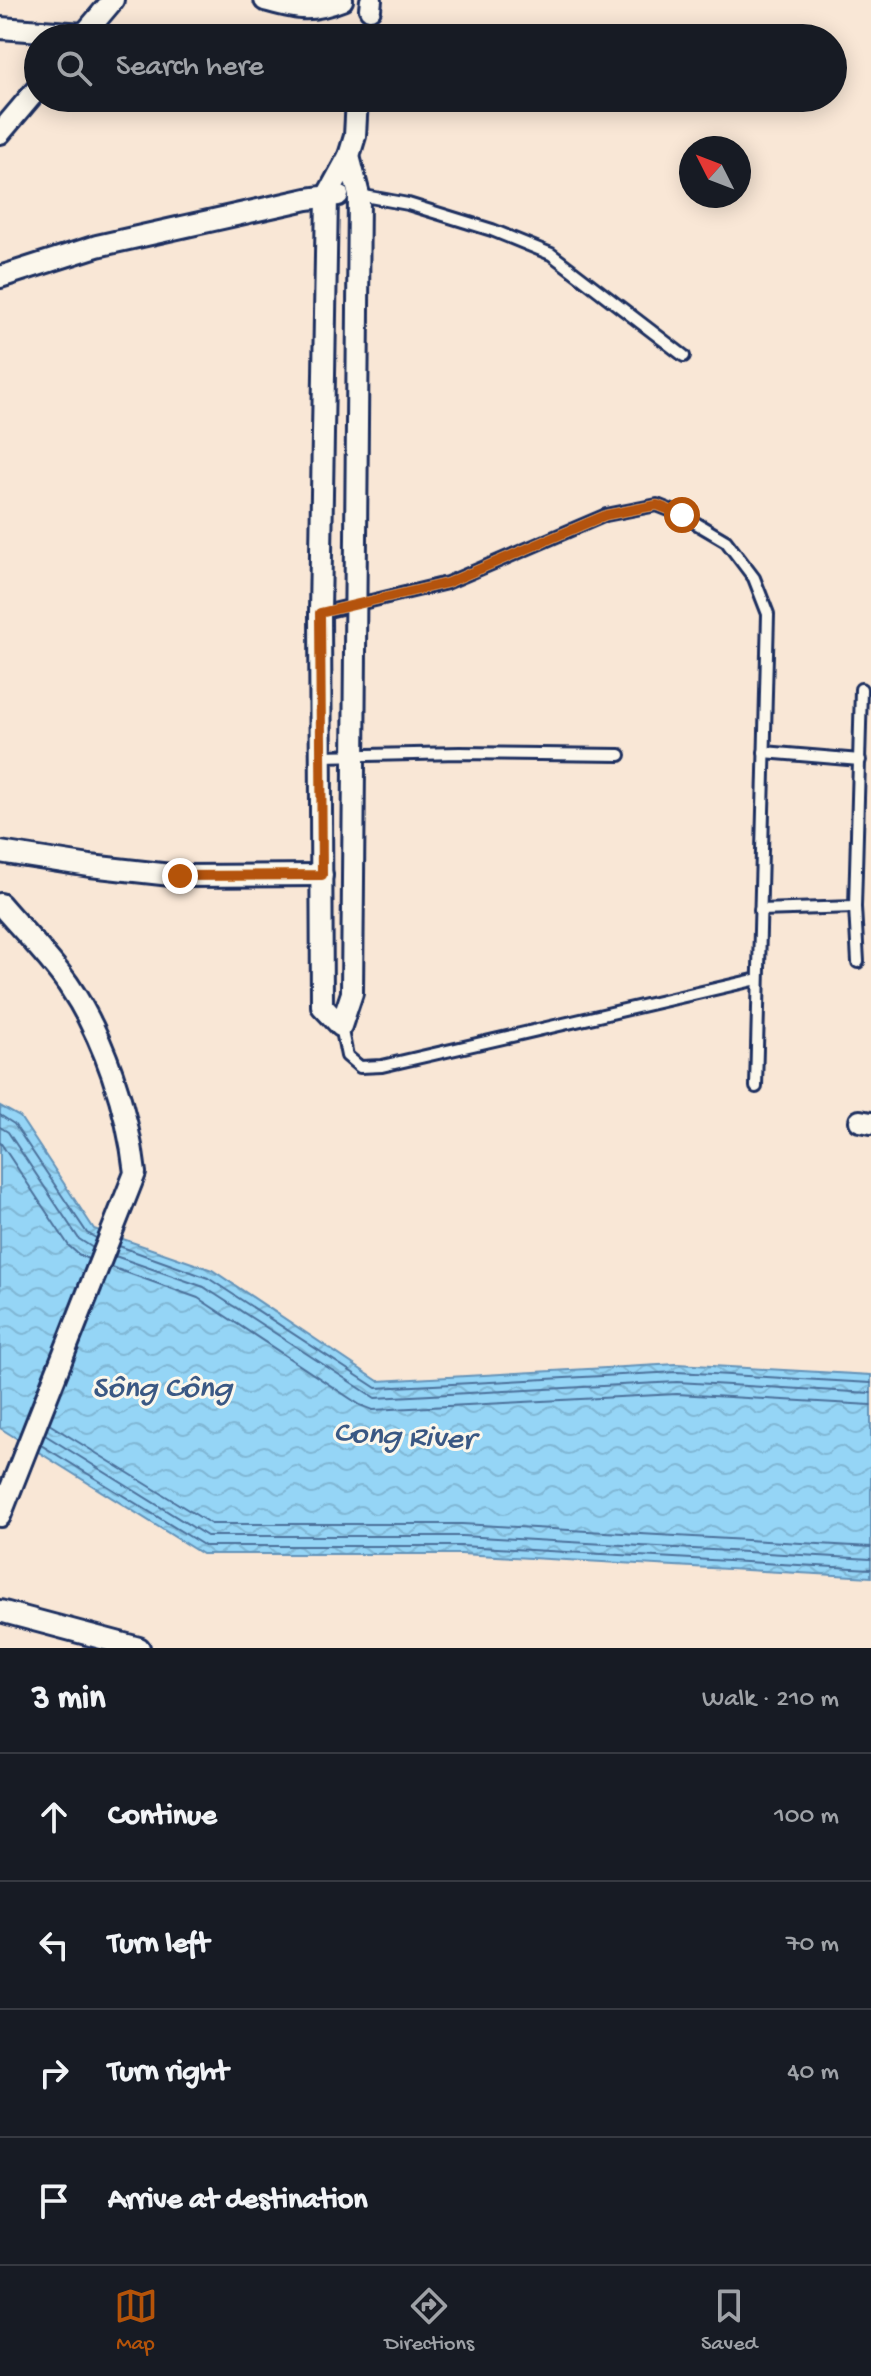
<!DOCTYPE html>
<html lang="en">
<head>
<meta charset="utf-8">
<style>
  body { margin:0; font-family:"Gochi Hand",sans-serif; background:#242831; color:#f1f3f6 }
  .compass { position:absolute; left:679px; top:136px; width:72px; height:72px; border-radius:50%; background:#171b24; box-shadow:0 4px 20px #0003; rotate:312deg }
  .stop { position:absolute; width:24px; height:24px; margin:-18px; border:6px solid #b45309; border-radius:50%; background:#fff }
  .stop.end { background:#b45309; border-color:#fff; box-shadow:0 2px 8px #0008 }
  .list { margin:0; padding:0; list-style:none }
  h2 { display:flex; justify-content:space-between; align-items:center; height:104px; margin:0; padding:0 32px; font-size:34px }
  h2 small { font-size:26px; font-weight:400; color:#9ea1a6 }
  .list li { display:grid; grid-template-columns:52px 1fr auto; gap:24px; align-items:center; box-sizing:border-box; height:128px; padding:0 32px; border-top:2px solid #363941 }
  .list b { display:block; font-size:30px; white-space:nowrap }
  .list em { font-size:26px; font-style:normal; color:#9ea1a6 }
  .icon { flex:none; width:44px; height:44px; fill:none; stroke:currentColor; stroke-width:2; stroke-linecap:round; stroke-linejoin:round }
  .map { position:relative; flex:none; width:871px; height:1648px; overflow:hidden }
  .search { position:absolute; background:#171b24; box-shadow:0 4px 20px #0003; left:24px; right:24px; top:24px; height:88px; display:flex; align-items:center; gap:20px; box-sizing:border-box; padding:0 28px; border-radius:44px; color:#9ea1a6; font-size:30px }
  .sheet { height:616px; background:#171b24 }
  nav { display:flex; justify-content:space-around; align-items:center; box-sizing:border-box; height:112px; border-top:2px solid #363941; background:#171b24; font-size:22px; color:#9ea1a6 }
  nav a { display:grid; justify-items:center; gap:4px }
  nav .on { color:#b45309 }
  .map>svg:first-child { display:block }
</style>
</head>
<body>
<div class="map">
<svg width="871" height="1648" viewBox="0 0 871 1648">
  <defs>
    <pattern id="water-waves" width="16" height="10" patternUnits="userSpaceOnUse" patternTransform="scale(2)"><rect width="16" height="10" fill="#95d5f6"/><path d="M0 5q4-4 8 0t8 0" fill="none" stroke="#80b7d5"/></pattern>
  </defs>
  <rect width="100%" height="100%" fill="#f9e7d6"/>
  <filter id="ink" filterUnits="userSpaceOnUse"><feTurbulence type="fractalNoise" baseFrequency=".0125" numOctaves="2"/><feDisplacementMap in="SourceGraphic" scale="16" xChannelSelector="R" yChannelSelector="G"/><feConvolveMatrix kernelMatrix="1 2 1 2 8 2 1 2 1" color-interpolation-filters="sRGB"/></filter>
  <g filter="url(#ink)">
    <path fill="url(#water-waves)" stroke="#6493b9" stroke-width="2" d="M0,1106L20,1117L94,1229L212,1270L378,1381L677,1364L871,1375V1577L461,1554H202L0,1428Z"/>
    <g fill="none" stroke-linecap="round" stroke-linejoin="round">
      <g stroke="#4c719b" stroke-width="2">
        <path d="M0,1115L14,1124L87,1233L96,1238"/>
        <path d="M0,1127L8,1132L79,1239L93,1248"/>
        <path d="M0,1142L69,1246L78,1254L88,1259"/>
        <path d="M119,1246L208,1278L376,1388L677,1372L871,1383"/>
        <path d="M115,1256L204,1287L375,1398L677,1382L871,1393"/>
        <path d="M111,1267L198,1298L360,1405L373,1410L677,1394L871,1405"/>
        <path d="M49,1424L211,1524H462L871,1547"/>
        <path d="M45,1435L207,1536H462L871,1559"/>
        <path d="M41,1445L205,1546H461L871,1569"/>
      </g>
      <defs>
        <g id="service">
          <path d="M359,195L408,204L492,230L551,254L684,356"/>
          <path d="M320,613L447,583L606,515L657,505L682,515L726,541L754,578L768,614L756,1087"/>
          <path d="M764,752L860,760"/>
          <path d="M321,756L460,753L620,755"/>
          <path d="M760,910L855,907"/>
          <path d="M858,962L855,907L861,689"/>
          <path d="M341,1026L347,1056L360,1067L382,1066L758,979"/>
        </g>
        <g id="minor">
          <path d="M265,0C298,9 309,13 342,0"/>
          <path d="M370,9L371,0"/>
          <path d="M0,28L84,34"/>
          <path d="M81,38L113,0"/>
          <path d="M367,38L368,33"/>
          <path d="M0,133L38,88"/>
          <path d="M349,156L359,195L352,993L341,1026L322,1006L320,613L327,196Z"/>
          <path d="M349,156L355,136L357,98"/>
          <path d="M0,277L97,246L307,199L338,195"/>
          <path d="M0,852L90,866L180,876L322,875"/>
          <path d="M0,904C22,930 48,955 68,984C104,1037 128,1110 135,1173L0,1516"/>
          <path d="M860,1121L871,1123"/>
          <path d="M0,1611L139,1648"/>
        </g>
      </defs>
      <use href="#service" stroke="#1b2f5e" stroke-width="16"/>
      <use href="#minor" stroke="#1b2f5e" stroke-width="26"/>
      <use href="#service" stroke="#fbf7ec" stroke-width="10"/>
      <use href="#minor" stroke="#fbf7ec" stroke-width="20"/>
    </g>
  </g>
  <g fill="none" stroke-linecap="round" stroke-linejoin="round" filter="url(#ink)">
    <path stroke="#b45309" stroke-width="10" d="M180,876L322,875L320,613L447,583L606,515L657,505L682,515"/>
  </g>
  <g text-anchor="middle" stroke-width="6" stroke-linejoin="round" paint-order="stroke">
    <g font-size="32" font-style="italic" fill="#3a5884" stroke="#fbf7ec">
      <text x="162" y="1396">Sông Công</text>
      <text transform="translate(404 1433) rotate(3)" y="11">Cong River</text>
    </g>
  </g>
</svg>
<svg class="compass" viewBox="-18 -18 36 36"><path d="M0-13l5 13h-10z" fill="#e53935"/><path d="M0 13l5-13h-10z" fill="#9ea1a6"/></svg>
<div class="stop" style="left:682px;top:515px"></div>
<div class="stop end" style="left:180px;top:876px"></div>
<div class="search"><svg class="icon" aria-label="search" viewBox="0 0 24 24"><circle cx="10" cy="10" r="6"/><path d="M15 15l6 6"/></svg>Search here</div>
</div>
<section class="sheet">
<h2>3 min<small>Walk · 210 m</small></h2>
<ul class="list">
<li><svg class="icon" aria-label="ahead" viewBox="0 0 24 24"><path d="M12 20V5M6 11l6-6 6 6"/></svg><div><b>Continue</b></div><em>100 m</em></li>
<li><svg class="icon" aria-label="left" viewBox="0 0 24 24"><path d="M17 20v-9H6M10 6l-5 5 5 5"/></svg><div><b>Turn left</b></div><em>70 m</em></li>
<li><svg class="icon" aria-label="right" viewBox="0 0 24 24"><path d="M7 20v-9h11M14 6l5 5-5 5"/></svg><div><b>Turn right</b></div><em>40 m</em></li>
<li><svg class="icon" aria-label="arrive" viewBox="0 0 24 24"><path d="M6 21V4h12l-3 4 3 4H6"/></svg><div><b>Arrive at destination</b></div></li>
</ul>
</section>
<nav>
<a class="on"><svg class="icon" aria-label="map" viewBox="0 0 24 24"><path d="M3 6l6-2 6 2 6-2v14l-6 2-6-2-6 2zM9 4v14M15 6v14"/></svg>Map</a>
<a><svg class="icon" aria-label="directions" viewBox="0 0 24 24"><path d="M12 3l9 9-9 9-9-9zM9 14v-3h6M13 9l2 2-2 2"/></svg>Directions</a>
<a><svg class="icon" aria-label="saved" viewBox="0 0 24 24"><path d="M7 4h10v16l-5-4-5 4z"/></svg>Saved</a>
</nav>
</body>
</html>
